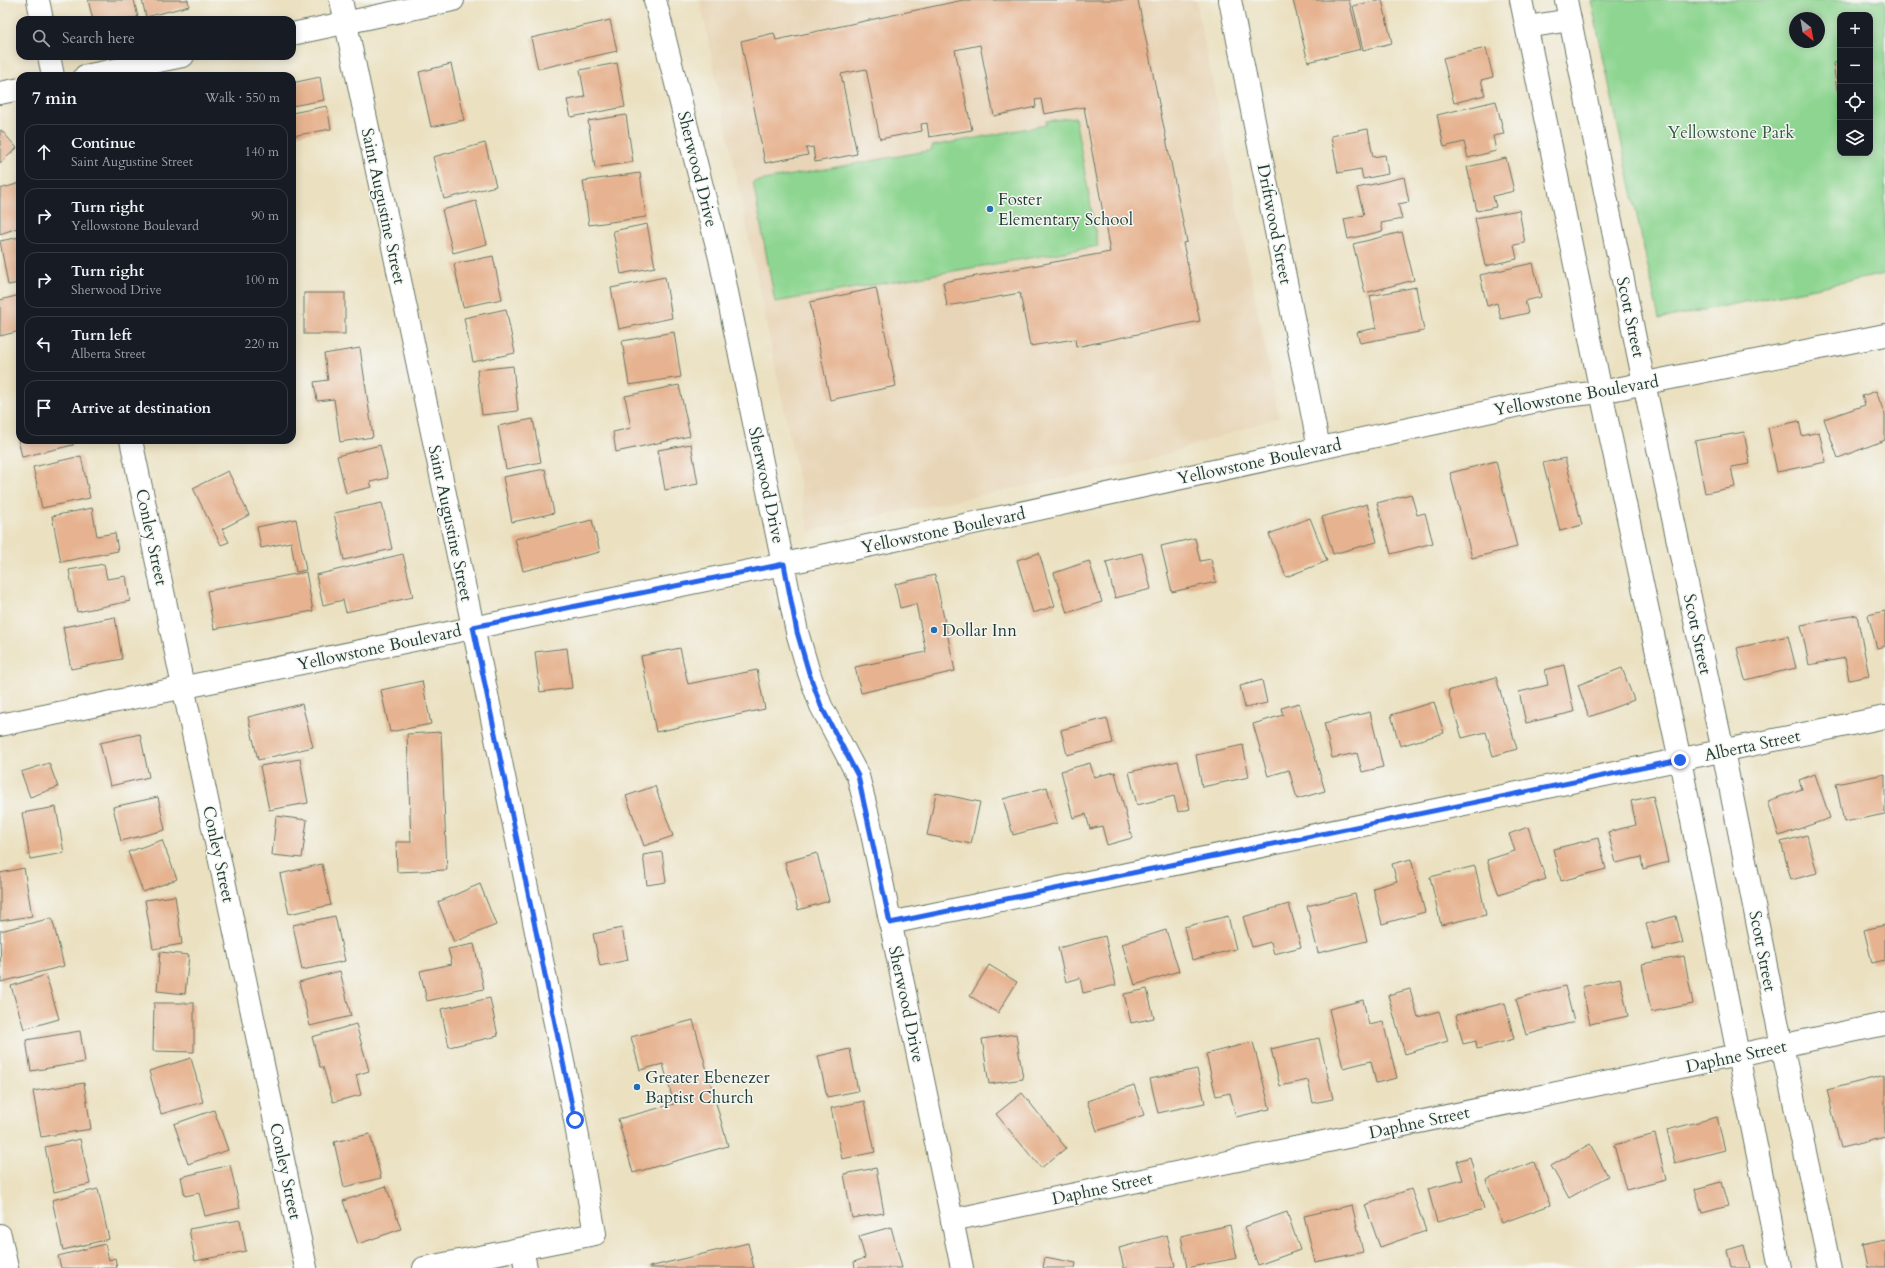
<!DOCTYPE html>
<html lang="en">
<head>
<meta charset="utf-8">
<style>
  body { margin:0; font-family:Cardo,serif; background:#20242c; color:#f1f3f6 }
  .controls { position:absolute; right:12px; top:12px; display:grid; overflow:hidden; border-radius:8px; box-shadow:0 2px 10px #0003 }
  .controls button { width:36px; height:36px; display:grid; place-items:center; padding:0; border:0; border-bottom:1px solid #363941; background:#171b24; color:#f1f3f6; font:20px sans-serif }
  .compass { position:absolute; left:1789px; top:12px; width:36px; height:36px; border-radius:50%; background:#171b24; box-shadow:0 2px 10px #0003; rotate:149deg }
  .stop { position:absolute; width:12px; height:12px; margin:-9px; border:3px solid #2563eb; border-radius:50%; background:#fff }
  .stop.end { background:#2563eb; border-color:#fff; box-shadow:0 1px 4px #0008 }
  .list { margin:0; padding:0; list-style:none }
  h2 { display:flex; justify-content:space-between; align-items:center; height:52px; margin:0; padding:0 16px; font-size:17px }
  h2 small { font-size:13px; font-weight:400; color:#9ea1a6 }
  .list li { display:grid; grid-template-columns:26px 1fr auto; gap:12px; align-items:center; box-sizing:border-box; height:56px; margin:0 8px 8px; padding:0 8px; border:1px solid #363941; border-radius:12px }
  .list b { display:block; font-size:15px; white-space:nowrap }
  .list p { margin:0; font-size:13px; white-space:nowrap; color:#9ea1a6 }
  .list em { font-size:13px; font-style:normal; color:#9ea1a6 }
  .icon { flex:none; width:22px; height:22px; fill:none; stroke:currentColor; stroke-width:2; stroke-linecap:round; stroke-linejoin:round }
  .map { position:relative; flex:none; width:1885px; height:1268px; overflow:hidden }
  .search { position:absolute; background:#171b24; box-shadow:0 2px 10px #0003; left:16px; top:16px; width:280px; height:44px; display:flex; align-items:center; gap:10px; box-sizing:border-box; padding:0 14px; border-radius:12px; color:#9ea1a6; font-size:15px }
  .panel { position:absolute; background:#171b24; box-shadow:0 2px 10px #0003; left:16px; top:72px; width:280px; height:372px; border-radius:12px }
  .map>svg:first-child { display:block }
</style>
</head>
<body>
<div class="map">
<svg width="1885" height="1268" viewBox="0 0 1885 1268">
  <rect width="100%" height="100%" fill="#f6f6f2"/>
  <filter id="ink" filterUnits="userSpaceOnUse"><feTurbulence type="fractalNoise" baseFrequency=".025" numOctaves="2"/><feDisplacementMap in="SourceGraphic" scale="8" xChannelSelector="R" yChannelSelector="G"/><feConvolveMatrix kernelMatrix="1 2 1 2 8 2 1 2 1" color-interpolation-filters="sRGB"/></filter>
  <filter id="wash" filterUnits="userSpaceOnUse"><feTurbulence type="fractalNoise" baseFrequency=".012" numOctaves="4" result="noise"/><feDisplacementMap in="SourceGraphic" scale="16" xChannelSelector="R" yChannelSelector="G"/><feGaussianBlur stdDeviation="0.9" result="paint"/><feColorMatrix in="noise" values="0 0 0 0 0 0 0 0 0 0 0 0 0 0 0 0 0 1.4 0 .05"/><feComposite in="paint" operator="in"/></filter>
  <g filter="url(#wash)">
    <rect width="100%" height="100%" fill="#ebe1c1"/>
    <path fill="#e8d5b7" d="M700,0H1196L1279,417L1146,461L809,531Z"/>
    <g fill="#8dd590" stroke="#568962" fill-rule="evenodd">
      <path d="M1591,0H1885V274L1659,319ZM1840,15H1870V153H1840ZM1795,18H1819V42H1795Z"/>
      <path d="M1075,117L1098,246L775,302L753,182L932,150V146L1046,125V121Z"/>
    </g>
    <g id="blocks">
      <g fill="#e6b28f">
        <path d="M88,0H134L138,17L124,20H93Z"/>
        <path d="M142,0H188L189,6L146,17Z"/>
        <path d="M963,0H1138L1187,242L1183,243L1200,321L1076,347L1075,339L1030,346L1020,293L947,306L943,282L1110,252L1084,107L1044,114L1041,99L1035,100L1036,107L994,116L980,45L955,50L972,130L929,137L927,123L921,124L922,131L880,139L866,69L841,74L857,154L815,162L813,147L806,148L808,155L765,163L741,41L774,33L776,40Z"/>
        <path d="M1293,0H1349L1361,49L1308,62Z"/>
        <path d="M1378,0H1382L1392,43L1363,50L1353,6Z"/>
        <path d="M610,20L617,51L538,69L531,38Z"/>
        <path d="M1486,48L1493,77L1481,80L1485,95L1454,103L1443,58Z"/>
        <path d="M1840,62V90H1837L1833,63Z"/>
        <path d="M617,63L625,107L571,117L567,100L585,97L580,70Z"/>
        <path d="M451,64L464,120L431,127L419,72Z"/>
        <path d="M320,77L324,100L292,106V83Z"/>
        <path d="M1496,101L1504,134L1493,136L1496,151L1468,158L1464,142L1444,147L1437,115Z"/>
        <path d="M327,106L331,129L292,136V113Z"/>
        <path d="M626,115L633,162L595,168L588,121Z"/>
        <path d="M1368,129L1373,157L1385,155L1388,174L1363,179L1361,169L1338,173L1331,136Z"/>
        <path d="M1,130L17,148L0,163V131Z"/>
        <path d="M485,143L496,186L444,199L433,157Z"/>
        <path d="M1506,158L1514,191L1493,196L1496,207L1477,211L1467,167Z"/>
        <path d="M640,173L646,217L589,225L583,181Z"/>
        <path d="M1404,177L1409,202L1398,204L1402,219L1381,223L1383,231L1348,239L1344,219L1364,215L1357,188Z"/>
        <path d="M20,183V227L0,234V189Z"/>
        <path d="M476,201L487,244L453,253L442,210Z"/>
        <path d="M1519,210L1525,243L1514,245L1517,259L1485,266L1475,218Z"/>
        <path d="M647,224L655,267L621,274L613,231Z"/>
        <path d="M1402,232L1414,280L1365,293L1353,244Z"/>
        <path d="M20,237V283L8,285L0,241Z"/>
        <path d="M493,256L502,299L463,307L454,264Z"/>
        <path d="M1533,263L1541,297L1525,301L1528,313L1501,319L1497,303L1487,306L1480,275Z"/>
        <path d="M665,277L672,318L619,329L611,288Z"/>
        <path d="M1416,287L1424,331L1360,343L1357,332L1376,328L1370,296Z"/>
        <path d="M876,288L896,386L830,400L810,302Z"/>
        <rect x="304" y="293" width="41" height="41"/>
        <path d="M20,295V331L0,336V300Z"/>
        <path d="M506,309L515,353L473,362L464,318Z"/>
        <path d="M674,332L681,377L629,385L622,341Z"/>
        <path d="M360,348L373,437L340,442L334,399L317,401L314,382L328,380L324,354Z"/>
        <path d="M513,366L518,411L482,415L477,370Z"/>
        <path d="M679,385L690,436L616,452L613,432L631,428L625,396Z"/>
        <path d="M1876,391L1885,415V440L1838,458L1824,419L1865,405L1862,396Z"/>
        <path d="M533,419L541,462L506,469L498,426Z"/>
        <path d="M1799,421L1802,436L1819,432L1826,462L1777,472L1768,428Z"/>
        <path d="M1744,432L1750,464L1731,467L1735,487L1705,493L1695,441Z"/>
        <path d="M20,438V440H72L73,445L22,457L18,439Z"/>
        <path d="M691,444L698,484L665,490L658,450Z"/>
        <path d="M380,445L388,478L370,482L372,487L346,493L337,456Z"/>
        <path d="M81,456L90,498L42,508L33,467Z"/>
        <path d="M1565,458L1582,525L1560,531L1543,463Z"/>
        <path d="M1496,461L1517,547L1472,558L1450,473Z"/>
        <path d="M545,469L554,513L512,522L503,477Z"/>
        <path d="M228,471L249,515L222,529L229,542L221,545L193,488Z"/>
        <path d="M1411,494L1417,515L1425,513L1433,543L1391,554L1377,503Z"/>
        <path d="M382,503L392,549L344,560L334,513Z"/>
        <path d="M1367,504L1377,542L1333,554L1322,517Z"/>
        <path d="M92,508L97,536L115,533L118,551L61,562L52,516Z"/>
        <path d="M1310,518L1327,561L1286,577L1269,534Z"/>
        <path d="M296,519L306,570L296,572L291,542L261,548L257,527Z"/>
        <path d="M592,520L600,552L523,571L515,539Z"/>
        <path d="M1195,538L1200,561L1211,559L1216,582L1172,592L1161,546Z"/>
        <path d="M1039,553L1055,606L1033,613L1017,560Z"/>
        <path d="M1142,553L1151,589L1115,598L1106,562Z"/>
        <path d="M403,554L413,597L346,612L343,600L323,605L316,575Z"/>
        <path d="M1089,561L1102,602L1067,613L1054,573Z"/>
        <path d="M104,564L107,579L126,576L130,601L77,612L69,570Z"/>
        <path d="M306,572L313,611L214,629L207,591Z"/>
        <path d="M935,575L955,671L861,693L855,667L926,652L916,604L900,608L895,584Z"/>
        <path d="M1885,611V646L1877,648L1868,615Z"/>
        <path d="M1857,615L1869,676L1849,680L1845,658L1809,665L1801,625Z"/>
        <path d="M115,617L122,659L71,669L63,627Z"/>
        <path d="M1788,636L1796,668L1745,680L1737,648Z"/>
        <path d="M567,648L572,688L540,692L535,652Z"/>
        <path d="M680,648L688,684L757,670L765,709L656,732L641,656Z"/>
        <path d="M1564,665L1574,712L1526,723L1519,692L1548,685L1545,670Z"/>
        <path d="M1622,668L1634,700L1589,717L1578,685Z"/>
        <path d="M1496,677L1517,749L1493,756L1486,732L1462,738L1448,691Z"/>
        <path d="M1262,680L1267,703L1245,708L1240,686Z"/>
        <path d="M422,681L431,724L390,732L381,690Z"/>
        <path d="M1434,702L1444,733L1400,746L1391,715Z"/>
        <path d="M1299,703L1325,791L1297,799L1289,770L1268,776L1253,724L1283,715L1281,708Z"/>
        <path d="M302,704L313,747L258,760L248,717Z"/>
        <path d="M1370,712L1383,767L1362,772L1357,753L1332,758L1324,723Z"/>
        <path d="M1107,718L1113,743L1067,755L1061,730Z"/>
        <path d="M441,732L447,870L397,872L396,842H411L407,734Z"/>
        <path d="M140,734L149,777L110,786L100,743Z"/>
        <path d="M1243,745L1249,777L1202,787L1196,755Z"/>
        <path d="M300,759L308,803L269,810L260,766Z"/>
        <path d="M1178,761L1190,809L1178,812L1174,796L1137,805L1129,772Z"/>
        <path d="M49,763L58,787L30,797L21,772Z"/>
        <path d="M1090,763L1094,777L1115,772L1132,838L1107,845L1102,826L1090,829L1086,814L1073,818L1061,771Z"/>
        <path d="M1815,774L1830,818L1779,836L1768,801L1802,789L1799,780Z"/>
        <path d="M1885,774V814L1844,822L1836,784Z"/>
        <path d="M655,786L673,836L644,846L626,796Z"/>
        <path d="M1047,787L1057,823L1013,835L1003,799Z"/>
        <path d="M936,793L980,802L971,844L927,835Z"/>
        <path d="M1653,796L1668,862L1643,869L1641,857L1616,863L1608,832L1636,825L1631,801Z"/>
        <path d="M158,797L165,830L121,841L113,807Z"/>
        <path d="M56,807L64,853L30,859L22,813Z"/>
        <path d="M276,816L307,820L302,858L272,855Z"/>
        <path d="M1528,827L1546,879L1499,895L1487,860L1515,851L1509,834Z"/>
        <path d="M1807,835L1817,873L1791,880L1781,842Z"/>
        <path d="M1598,838L1606,869L1561,881L1553,849Z"/>
        <path d="M162,840L177,879L143,892L128,852Z"/>
        <path d="M662,852L666,882L647,885L643,855Z"/>
        <path d="M817,853L829,901L798,910L785,862Z"/>
        <path d="M1411,859L1425,912L1382,924L1373,888L1397,881L1392,864Z"/>
        <path d="M322,864L331,905L289,914L280,874Z"/>
        <path d="M1475,866L1486,915L1441,925L1430,877Z"/>
        <path d="M24,868L32,916L0,921V873Z"/>
        <path d="M480,884L496,925L454,942L438,902Z"/>
        <path d="M1355,894L1367,941L1318,953L1307,906Z"/>
        <path d="M175,896L182,944L153,949L145,900Z"/>
        <path d="M1289,904L1301,947L1274,954L1271,942L1252,947L1243,917Z"/>
        <path d="M335,916L345,961L302,970L293,925Z"/>
        <path d="M1228,916L1236,949L1192,960L1184,927Z"/>
        <path d="M1676,916L1683,943L1653,950L1646,924Z"/>
        <path d="M52,918L64,966L1,982L0,931Z"/>
        <path d="M1885,925V960L1872,963L1864,930Z"/>
        <path d="M622,928L628,960L600,966L593,934Z"/>
        <path d="M1166,930L1179,971L1135,985L1122,944Z"/>
        <path d="M1105,936L1116,985L1083,993L1080,978L1066,982L1058,948Z"/>
        <path d="M474,944L484,989L427,1001L420,971L452,964L448,949Z"/>
        <path d="M160,952L189,955L185,994L157,991Z"/>
        <path d="M1684,956L1693,1004L1651,1012L1642,964Z"/>
        <path d="M989,965L1017,982L998,1013L970,996Z"/>
        <path d="M340,971L351,1016L310,1026L299,982Z"/>
        <path d="M46,975L59,1019L24,1029L11,986Z"/>
        <path d="M1620,978L1628,1016L1590,1024L1582,987Z"/>
        <path d="M1565,986L1574,1022L1526,1035L1516,999Z"/>
        <path d="M1147,989L1154,1018L1131,1023L1124,994Z"/>
        <path d="M1410,989L1418,1017L1439,1011L1448,1041L1405,1054L1388,995Z"/>
        <path d="M490,998L498,1036L449,1047L441,1009Z"/>
        <path d="M1363,1000L1369,1025L1383,1022L1397,1078L1376,1083L1371,1061L1343,1068L1329,1009Z"/>
        <path d="M154,1003H194V1052L153,1051Z"/>
        <path d="M1505,1003L1514,1039L1477,1049L1476,1041L1463,1044L1456,1015Z"/>
        <path d="M693,1020L728,1146L633,1173L618,1119L674,1104L663,1064L640,1070L631,1037Z"/>
        <path d="M356,1024L369,1071L356,1075L361,1095L333,1102L323,1067H320L312,1037Z"/>
        <path d="M80,1031L85,1062L31,1071L26,1040Z"/>
        <path d="M1016,1034L1023,1079L989,1084L982,1039Z"/>
        <path d="M1319,1038L1333,1099L1313,1103L1308,1080L1280,1086L1271,1049Z"/>
        <path d="M1253,1042L1270,1109L1236,1117L1230,1093L1216,1096L1206,1054Z"/>
        <path d="M850,1049L858,1091L827,1097L818,1056Z"/>
        <path d="M191,1058L203,1102L161,1114L149,1071Z"/>
        <path d="M1197,1069L1205,1103L1158,1113L1150,1079Z"/>
        <path d="M1885,1075V1137L1841,1148L1827,1090Z"/>
        <path d="M84,1083L91,1129L41,1137L33,1091Z"/>
        <path d="M1134,1085L1144,1115L1097,1131L1087,1101Z"/>
        <path d="M1022,1093L1066,1148L1041,1168L996,1114Z"/>
        <path d="M864,1101L875,1152L842,1159L831,1108Z"/>
        <path d="M214,1110L228,1150L188,1164L174,1124Z"/>
        <path d="M1717,1117L1725,1150L1675,1163L1667,1130Z"/>
        <path d="M370,1134L381,1178L344,1187L334,1142Z"/>
        <path d="M1655,1134L1666,1180L1626,1190L1614,1145Z"/>
        <path d="M80,1139L90,1184L54,1192L45,1147Z"/>
        <path d="M1590,1144L1608,1176L1569,1198L1551,1166Z"/>
        <path d="M1470,1157L1484,1209L1437,1222L1428,1189L1463,1180L1457,1161Z"/>
        <path d="M1534,1162L1550,1205L1502,1223L1486,1180Z"/>
        <path d="M230,1165L240,1208L205,1216L199,1193L185,1196L181,1177Z"/>
        <path d="M876,1168L884,1213L852,1218L844,1174Z"/>
        <path d="M1721,1182L1728,1206L1702,1213L1695,1189Z"/>
        <path d="M386,1186L401,1229L358,1244L343,1201Z"/>
        <path d="M98,1189L109,1239L63,1250L52,1200Z"/>
        <path d="M1411,1189L1426,1231L1380,1247L1365,1205Z"/>
        <path d="M1352,1205L1363,1252L1315,1262L1304,1216Z"/>
        <path d="M1287,1212L1300,1250L1258,1265L1244,1227Z"/>
        <path d="M240,1220L246,1251L195,1261L189,1229Z"/>
        <path d="M1230,1225L1237,1258L1187,1268L1181,1236Z"/>
        <path d="M891,1227L902,1268H855L854,1262L865,1258L859,1236Z"/>
        <path d="M1167,1235L1175,1266L1169,1268H1124L1119,1248Z"/>
        <path d="M1885,1240V1268H1867L1862,1245Z"/>
        <path d="M748,1243L754,1268H649V1267Z"/>
        <path d="M105,1244L109,1260L115,1258L117,1268H61L58,1256Z"/>
        <path d="M1744,1245L1750,1268H1731L1727,1250Z"/>
        <path d="M1045,1257L1076,1263L1075,1268H1043Z"/>
      </g>
    </g>
  </g>
  <g filter="url(#ink)">
    <use href="#blocks" fill-opacity="0" stroke="#667665" stroke-width="1"/>
    <g fill="none" stroke-linecap="round" stroke-linejoin="round">
      <defs>
        <g id="street">
          <path d="M38,0L42,20"/>
          <path d="M341,0L473,627L575,1120L595,1234L424,1268"/>
          <path d="M655,0L720,258L797,632L809,673L821,706L858,776L870,824L962,1268"/>
          <path d="M1230,0L1319,448"/>
          <path d="M292,34L453,0"/>
          <path d="M49,56L53,76"/>
          <path d="M85,76L183,56"/>
          <path d="M0,93L20,89"/>
          <path d="M131,440L306,1268"/>
          <path d="M890,923L1885,717"/>
          <path d="M952,1220L1885,1024"/>
          <path d="M0,1235L7,1268"/>
          <path d="M522,1249L526,1268"/>
        </g>
        <g id="secondary">
          <path d="M1521,0L1601,392L1680,760L1780,1268"/>
          <path d="M1566,0L1644,383L1723,751L1782,1046L1830,1268"/>
          <path d="M1527,27L1570,20"/>
          <path d="M0,725L784,564L1556,397L1601,392L1885,335"/>
        </g>
      </defs>
      <use href="#street" stroke="#667665" stroke-width="24"/>
      <use href="#secondary" stroke="#667665" stroke-width="24"/>
      <use href="#street" stroke="#fff" stroke-width="22"/>
      <use href="#secondary" stroke="#fff" stroke-width="22"/>
    </g>
  </g>
  <g fill="none" stroke-linecap="round" stroke-linejoin="round" filter="url(#ink)">
    <path stroke="#2563eb" stroke-width="5" d="M575,1120L473,627L784,564L797,632L809,673L821,706L858,776L890,923L1680,760"/>
  </g>
  <g fill="#1f6fb2" stroke="#f6f6f2" stroke-width="1.5">
    <circle cx="990" cy="209" r="4"/>
    <circle cx="934" cy="630" r="4"/>
    <circle cx="637" cy="1087" r="4"/>
  </g>
  <g text-anchor="middle" stroke-width="3" stroke-linejoin="round" paint-order="stroke">
    <g font-size="17" fill="#355b46" stroke="#f6f6f2">
      <text x="1731" y="138">Yellowstone Park</text>
    </g>
    <g font-size="17" fill="#1f3d34" stroke="#f6f6f2">
      <text transform="translate(698 169) rotate(76)" y="6">Sherwood Drive</text>
      <text transform="translate(384 206) rotate(78)" y="6">Saint Augustine Street</text>
      <text transform="translate(1275 224) rotate(79)" y="6">Driftwood Street</text>
      <text transform="translate(1631 317) rotate(78)" y="6">Scott Street</text>
      <text transform="translate(1576 395) rotate(-10)" y="6">Yellowstone Boulevard</text>
      <text transform="translate(1259 461) rotate(-12)" y="6">Yellowstone Boulevard</text>
      <text transform="translate(767 485) rotate(78)" y="6">Sherwood Drive</text>
      <text transform="translate(451 523) rotate(78)" y="6">Saint Augustine Street</text>
      <text transform="translate(943 530) rotate(-12)" y="6">Yellowstone Boulevard</text>
      <text transform="translate(152 537) rotate(78)" y="6">Conley Street</text>
      <text transform="translate(1698 634) rotate(78)" y="6">Scott Street</text>
      <text transform="translate(379 647) rotate(-12)" y="6">Yellowstone Boulevard</text>
      <text transform="translate(1752 745) rotate(-12)" y="6">Alberta Street</text>
      <text transform="translate(219 854) rotate(78)" y="6">Conley Street</text>
      <text transform="translate(1763 951) rotate(79)" y="6">Scott Street</text>
      <text transform="translate(907 1004) rotate(78)" y="6">Sherwood Drive</text>
      <text transform="translate(1736 1056) rotate(-12)" y="6">Daphne Street</text>
      <text transform="translate(1419 1122) rotate(-12)" y="6">Daphne Street</text>
      <text transform="translate(286 1171) rotate(78)" y="6">Conley Street</text>
      <text transform="translate(1102 1188) rotate(-12)" y="6">Daphne Street</text>
    </g>
    <g font-size="17" fill="#1f3d34" stroke="#f6f6f2" text-anchor="start">
      <text x="998" y="205">Foster<tspan x="998" dy="20">Elementary School</tspan></text>
      <text x="942" y="636">Dollar Inn</text>
      <text x="645" y="1083">Greater Ebenezer<tspan x="645" dy="20">Baptist Church</tspan></text>
    </g>
  </g>
</svg>
<div class="controls">
<button>+</button>
<button>−</button>
<button><svg class="icon" aria-label="locate" viewBox="0 0 24 24"><circle cx="12" cy="12" r="6"/><path d="M12 2v4M12 18v4M2 12h4M18 12h4"/></svg></button>
<button><svg class="icon" aria-label="layers" viewBox="0 0 24 24"><path d="M12 4l9 5-9 5-9-5zM3 14l9 5 9-5"/></svg></button>
</div>
<svg class="compass" viewBox="-18 -18 36 36"><path d="M0-13l5 13h-10z" fill="#e53935"/><path d="M0 13l5-13h-10z" fill="#9ea1a6"/></svg>
<div class="stop" style="left:575px;top:1120px"></div>
<div class="stop end" style="left:1680px;top:760px"></div>
<div class="search"><svg class="icon" aria-label="search" viewBox="0 0 24 24"><circle cx="10" cy="10" r="6"/><path d="M15 15l6 6"/></svg>Search here</div>
<section class="panel">
<h2>7 min<small>Walk · 550 m</small></h2>
<ul class="list">
<li><svg class="icon" aria-label="ahead" viewBox="0 0 24 24"><path d="M12 20V5M6 11l6-6 6 6"/></svg><div><b>Continue</b><p>Saint Augustine Street</p></div><em>140 m</em></li>
<li><svg class="icon" aria-label="right" viewBox="0 0 24 24"><path d="M7 20v-9h11M14 6l5 5-5 5"/></svg><div><b>Turn right</b><p>Yellowstone Boulevard</p></div><em>90 m</em></li>
<li><svg class="icon" aria-label="right" viewBox="0 0 24 24"><path d="M7 20v-9h11M14 6l5 5-5 5"/></svg><div><b>Turn right</b><p>Sherwood Drive</p></div><em>100 m</em></li>
<li><svg class="icon" aria-label="left" viewBox="0 0 24 24"><path d="M17 20v-9H6M10 6l-5 5 5 5"/></svg><div><b>Turn left</b><p>Alberta Street</p></div><em>220 m</em></li>
<li><svg class="icon" aria-label="arrive" viewBox="0 0 24 24"><path d="M6 21V4h12l-3 4 3 4H6"/></svg><div><b>Arrive at destination</b></div></li>
</ul>
</section>
</div>
</body>
</html>
